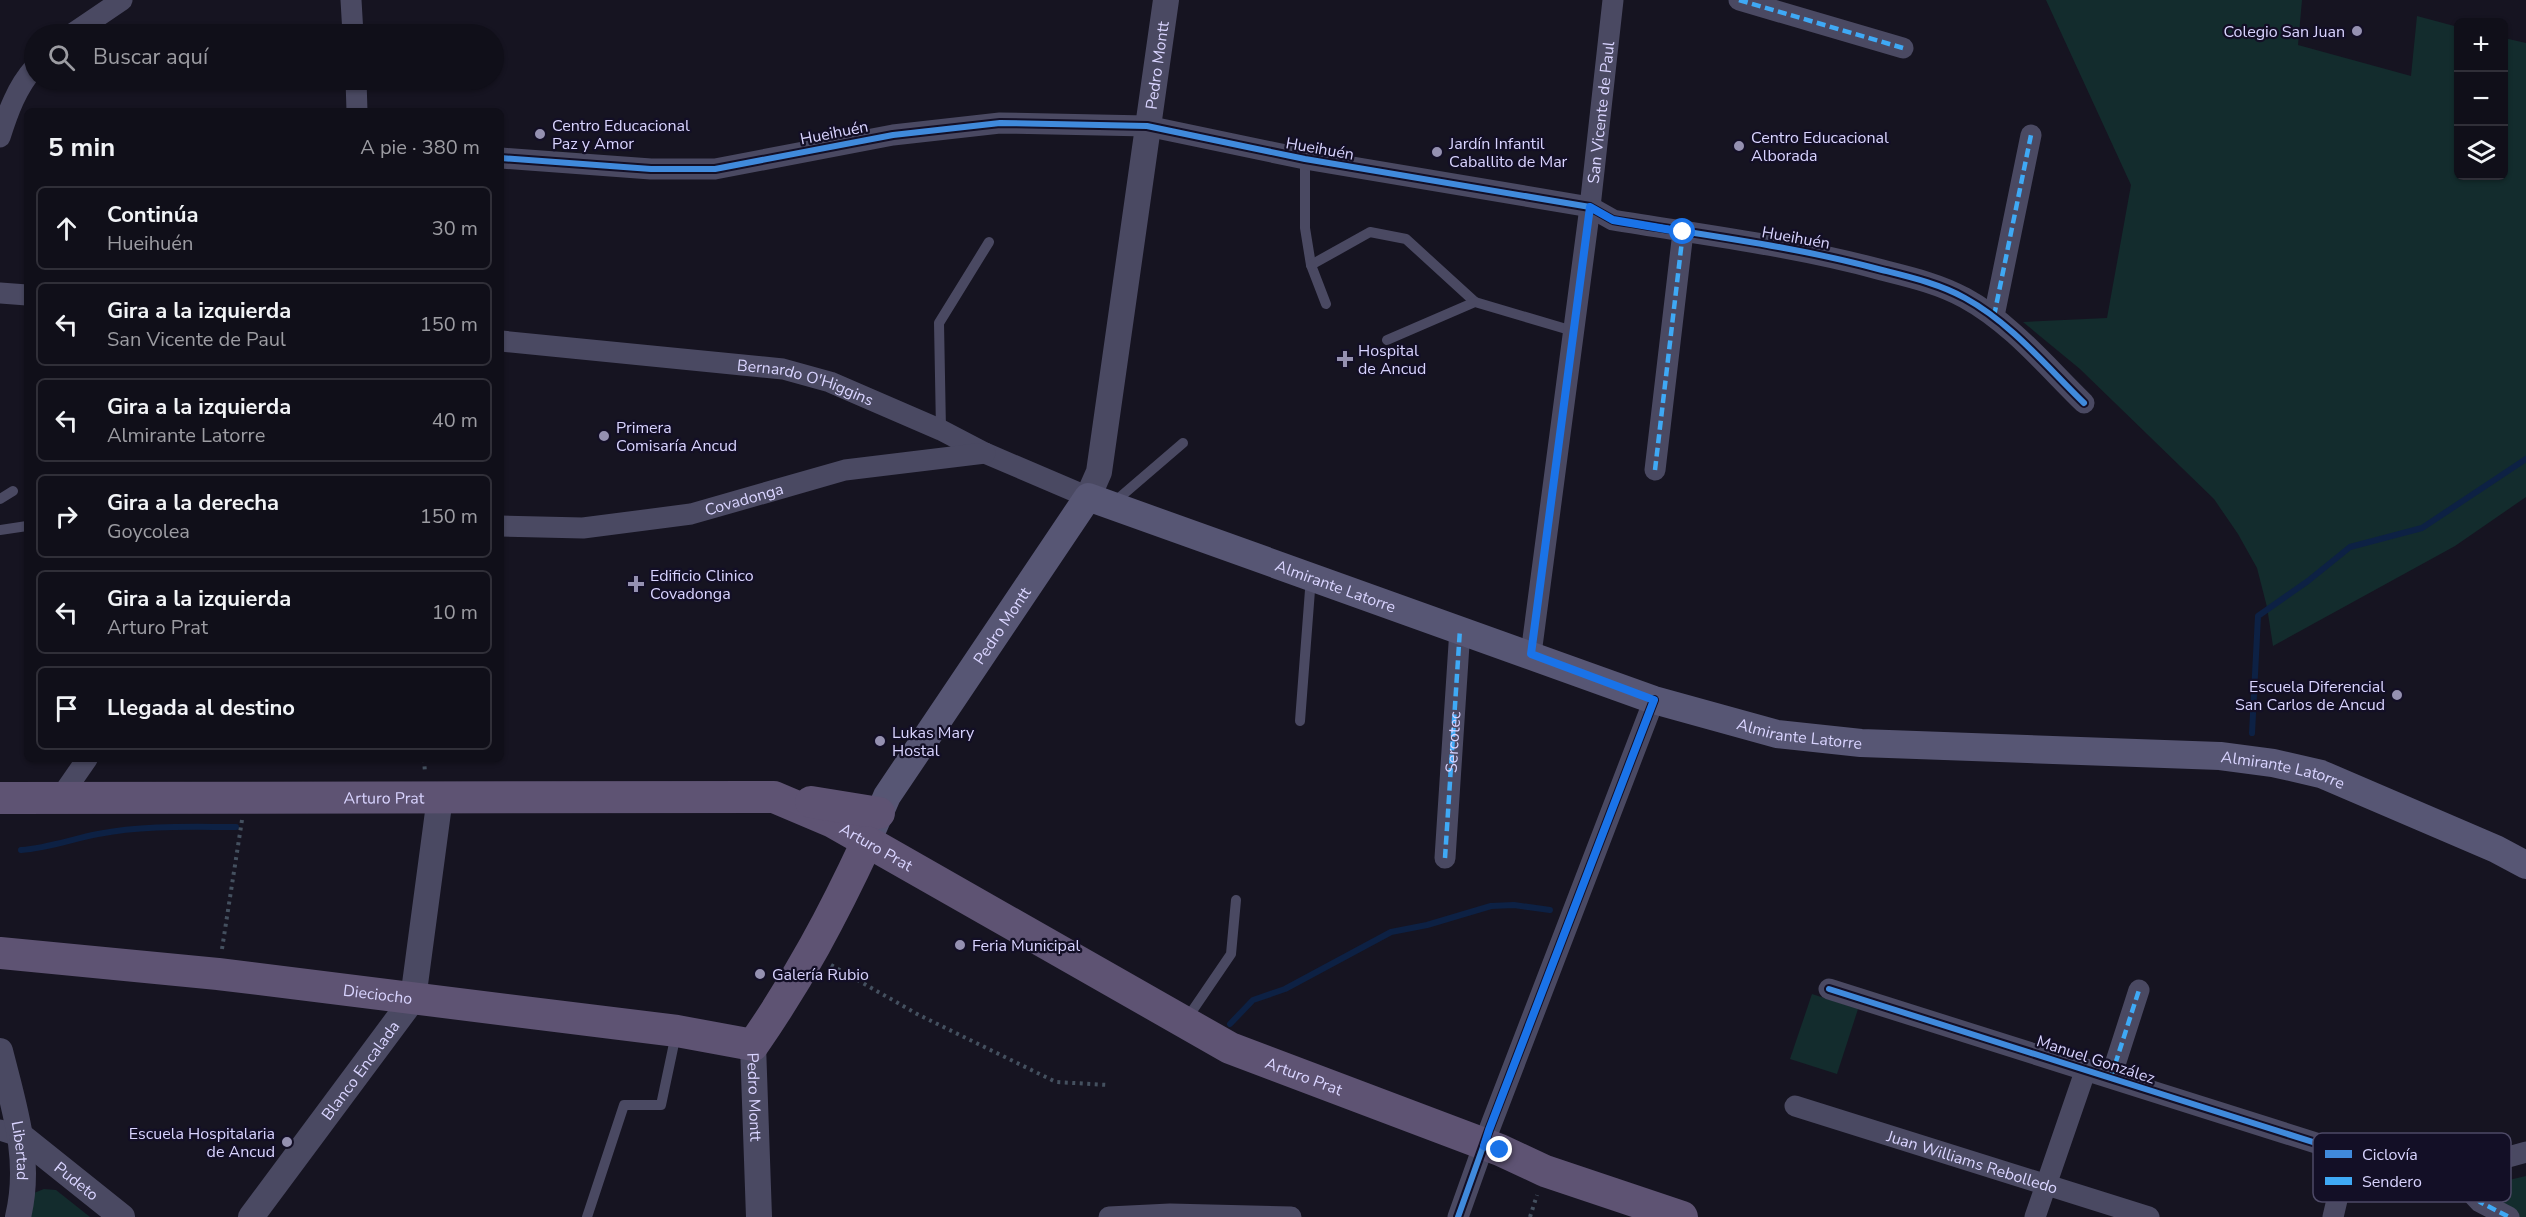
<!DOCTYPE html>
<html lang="es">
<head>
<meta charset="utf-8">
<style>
  body { margin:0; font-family:"Nunito Sans",sans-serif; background:#191822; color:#f1f3f6 }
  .controls { position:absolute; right:18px; top:18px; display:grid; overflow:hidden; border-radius:9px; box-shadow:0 2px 4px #0004 }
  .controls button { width:54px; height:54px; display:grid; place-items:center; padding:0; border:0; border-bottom:2px solid #302f38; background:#100f19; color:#f1f3f6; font:30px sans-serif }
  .stop { position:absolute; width:18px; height:18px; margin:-14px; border:4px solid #1a73e8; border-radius:50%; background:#fff }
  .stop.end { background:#1a73e8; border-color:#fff; box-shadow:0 2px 6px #0008 }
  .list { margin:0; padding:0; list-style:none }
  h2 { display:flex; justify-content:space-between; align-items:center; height:78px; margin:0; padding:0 24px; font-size:26px }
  h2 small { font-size:20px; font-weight:400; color:#9c9ca2 }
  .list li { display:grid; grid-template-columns:39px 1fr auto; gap:18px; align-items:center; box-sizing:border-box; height:84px; margin:0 12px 12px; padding:0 12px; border:2px solid #302f38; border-radius:9px }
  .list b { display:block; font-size:22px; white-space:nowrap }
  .list p { margin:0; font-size:20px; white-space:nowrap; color:#9c9ca2 }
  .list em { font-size:20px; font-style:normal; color:#9c9ca2 }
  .icon { flex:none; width:33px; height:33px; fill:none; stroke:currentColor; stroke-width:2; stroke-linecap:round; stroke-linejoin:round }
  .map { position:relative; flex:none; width:2526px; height:1217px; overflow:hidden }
  .search { position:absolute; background:#100f19; box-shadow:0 2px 4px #0004; left:24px; top:24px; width:480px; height:66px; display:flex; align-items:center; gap:15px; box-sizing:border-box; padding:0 21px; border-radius:33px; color:#9c9ca2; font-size:22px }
  .panel { position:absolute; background:#100f19; box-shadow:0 2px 4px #0004; left:24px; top:108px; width:480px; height:654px; border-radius:9px }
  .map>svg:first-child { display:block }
</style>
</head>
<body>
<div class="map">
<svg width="2526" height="1217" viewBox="0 0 2526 1217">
  <rect width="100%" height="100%" fill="#161421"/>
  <g fill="#132c2d">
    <path d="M2046,0H2302L2298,45L2411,76L2417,16L2458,27V176H2504V38L2526,43V497L2455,546L2273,646L2267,607L2257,568L2238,534L2214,499L2080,369L2023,322L2107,318L2131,185Z"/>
    <path d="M1812,994L1858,1009L1837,1074L1790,1059Z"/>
    <path d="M2526,1176V1217H2489L2496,1183Z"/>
    <path d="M44,1189L56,1190L90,1217H24L34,1193Z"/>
  </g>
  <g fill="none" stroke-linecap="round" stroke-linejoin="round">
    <g stroke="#0d2144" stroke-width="6">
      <path d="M2252,733L2258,616L2308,581L2350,547L2422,528L2526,459"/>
      <path d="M21,850C48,848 72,839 98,834C144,825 190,827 236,827"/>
      <path d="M1230,1024L1253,1000L1285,989L1391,932L1427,925L1491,906L1514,905L1550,910"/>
    </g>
    <g stroke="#44505f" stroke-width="4" stroke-dasharray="3 4.5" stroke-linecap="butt">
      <path d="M424,759L425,773"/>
      <path d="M222,949L242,820"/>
      <path d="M831,965L919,1015L1056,1082L1108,1085"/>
      <path d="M1530,1217L1537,1195"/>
    </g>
    <g stroke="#4a4962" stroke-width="10">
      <path d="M1305,159V228L1311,265L1326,304"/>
      <path d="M1311,265L1370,232L1406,239L1475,302"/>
      <path d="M1387,340L1475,302L1573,331"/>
      <path d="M941,430L939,323L989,242"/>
      <path d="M0,499L13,491"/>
      <path d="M1112,504L1183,443"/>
      <path d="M0,530L27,526"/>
      <path d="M1300,721L1311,577"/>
      <path d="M1186,1020L1231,954L1236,900"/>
      <path d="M587,1217L624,1105H661L676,1034"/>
    </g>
    <g stroke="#4a4962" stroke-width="21">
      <path d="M351,0L353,34"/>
      <path d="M1739,0L1903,48"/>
      <path d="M72,34L122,0"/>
      <path d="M356,80L357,111"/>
      <path d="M0,137C8,112 17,87 34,68"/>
      <path d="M501,158L651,169H715L893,135L1000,123L1147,126L1305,159L1590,207L1613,220C1703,235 1794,246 1882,270C1910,277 1940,284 1965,298C2011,323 2047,367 2084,403"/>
      <path d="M0,293L27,295"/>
      <path d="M1994,316L2031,135"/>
      <path id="s1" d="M501,341L783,369L830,382L941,430L985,453L1088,497"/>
      <path d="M1655,470L1683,232"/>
      <path id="s2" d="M501,526L583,528L691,514L845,470L985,453"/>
      <path id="s3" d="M1531,654L1590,207L1613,0"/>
      <path d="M60,798L87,759"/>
      <path id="s4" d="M1445,858L1460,629"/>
      <path d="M1829,989L2354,1155"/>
      <path d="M2111,1077L2139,990"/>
      <path id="s5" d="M1795,1106L2149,1217"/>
      <path d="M0,1130L22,1137"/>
      <path d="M2449,1169L2480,1202L2509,1217"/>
      <path d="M1109,1217L1170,1214L1291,1217"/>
      <path d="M1458,1217L1489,1130L1654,700"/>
      <path d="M2035,1217L2086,1069"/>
      <path d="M2333,1217L2341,1183L2354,1155L2449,1169L2483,1164L2526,1152"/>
    </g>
    <g stroke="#4a4962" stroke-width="26">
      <path id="s6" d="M1088,497L1099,472L1166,0"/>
      <path id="s7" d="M753,1045L759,1217"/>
      <path id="s8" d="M0,1051C14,1107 32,1159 18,1217"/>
      <path id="s9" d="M22,1137L122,1217"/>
      <path id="s10" d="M251,1217L413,999L440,797"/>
    </g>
    <path stroke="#575674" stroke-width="28" id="s11" d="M870,835L887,796L1088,497L1654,700L1777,734L1861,743L2220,756L2273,763L2321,774L2496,849L2526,865"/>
    <g stroke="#5e5373" stroke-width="32">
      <path id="s12" d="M0,798L774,797L833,822L1230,1048L1500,1150L1545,1171L1682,1217"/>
      <path d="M811,802L879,813"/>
      <path id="s13" d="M0,953L218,974L677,1031L753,1045C799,979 833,915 867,842"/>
    </g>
    <g stroke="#3fa9f5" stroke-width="4.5" stroke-dasharray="9 4.5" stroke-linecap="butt">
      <path d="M1739,0L1903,48"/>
      <path d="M1994,316L2031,135"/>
      <path d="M1655,470L1683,232"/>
      <path d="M1445,858L1460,629"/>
      <path d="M2111,1077L2139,990"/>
      <path d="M2449,1169L2480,1202L2509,1217"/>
    </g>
    <defs>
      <g id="cycleway">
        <path d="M501,158L651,169H715L893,135L1000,123L1147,126L1305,159L1590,207L1613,220C1703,235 1794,246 1882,270C1910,277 1940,284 1965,298C2011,323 2047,367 2084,403"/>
        <path d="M1829,989L2354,1155"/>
        <path d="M1458,1217L1489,1130L1654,700"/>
      </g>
    </defs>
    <use href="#cycleway" stroke="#130f26" stroke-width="10"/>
    <use href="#cycleway" stroke="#408adc" stroke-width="6"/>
  </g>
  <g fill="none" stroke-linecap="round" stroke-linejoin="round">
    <path stroke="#1a73e8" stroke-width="8" d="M1500,1150L1484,1146L1489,1130L1654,700L1531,654L1590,207L1613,220L1683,232"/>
  </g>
  <g fill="#9591b1" stroke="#130f26" stroke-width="2">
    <circle cx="2357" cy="31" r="6"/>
    <circle cx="540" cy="134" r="6"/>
    <circle cx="1739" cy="146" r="6"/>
    <circle cx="1437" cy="152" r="6"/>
    <path d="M1342 350h6v6h6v6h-6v6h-6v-6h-6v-6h6z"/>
    <circle cx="604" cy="436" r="6"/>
    <path d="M633 575h6v6h6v6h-6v6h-6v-6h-6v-6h6z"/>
    <circle cx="2397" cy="695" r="6"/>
    <circle cx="880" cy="741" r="6"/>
    <circle cx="960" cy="945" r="6"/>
    <circle cx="760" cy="974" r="6"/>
    <circle cx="287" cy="1142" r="6"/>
  </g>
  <g text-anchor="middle" stroke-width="4.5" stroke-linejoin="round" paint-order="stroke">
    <g font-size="16" fill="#d9d4ff" stroke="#130f26" text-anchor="start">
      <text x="2345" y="37" text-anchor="end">Colegio San Juan</text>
      <text x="552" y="131">Centro Educacional<tspan x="552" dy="18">Paz y Amor</tspan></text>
      <text x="1751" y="143">Centro Educacional<tspan x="1751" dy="18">Alborada</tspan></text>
      <text x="1449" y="149">Jardín Infantil<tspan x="1449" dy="18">Caballito de Mar</tspan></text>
      <text x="1358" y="356">Hospital<tspan x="1358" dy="18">de Ancud</tspan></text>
      <text x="616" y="433">Primera<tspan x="616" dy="18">Comisaría Ancud</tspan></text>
      <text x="650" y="581">Edificio Clinico<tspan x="650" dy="18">Covadonga</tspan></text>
      <text x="2385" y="692" text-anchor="end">Escuela Diferencial<tspan x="2385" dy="18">San Carlos de Ancud</tspan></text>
      <text x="892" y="738">Lukas Mary<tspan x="892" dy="18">Hostal</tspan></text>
      <text x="972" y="951">Feria Municipal</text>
      <text x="772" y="980">Galería Rubio</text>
      <text x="275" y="1139" text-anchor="end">Escuela Hospitalaria<tspan x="275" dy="18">de Ancud</tspan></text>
    </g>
    <g font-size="16" fill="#d9d4ff" stroke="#130f26">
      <text dy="6" stroke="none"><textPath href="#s6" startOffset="438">Pedro Montt</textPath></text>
      <text dy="6" stroke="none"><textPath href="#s3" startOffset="546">San Vicente de Paul</textPath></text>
      <text transform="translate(834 132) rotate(-11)" y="6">Hueihuén</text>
      <text transform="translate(1320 148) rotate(10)" y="6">Hueihuén</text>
      <text transform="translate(1796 237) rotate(10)" y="6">Hueihuén</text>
      <text dy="6" stroke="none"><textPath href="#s1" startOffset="308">Bernardo O'Higgins</textPath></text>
      <text dy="6" stroke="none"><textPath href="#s2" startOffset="246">Covadonga</textPath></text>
      <text dy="6" stroke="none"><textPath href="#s11" startOffset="666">Almirante Latorre</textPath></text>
      <text dy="6" stroke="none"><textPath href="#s11" startOffset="248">Pedro Montt</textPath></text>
      <text dy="6" stroke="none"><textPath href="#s11" startOffset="1154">Almirante Latorre</textPath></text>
      <text dy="6" stroke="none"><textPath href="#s4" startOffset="116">Sercotec</textPath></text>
      <text dy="6" stroke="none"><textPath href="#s11" startOffset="1640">Almirante Latorre</textPath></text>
      <text dy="6" stroke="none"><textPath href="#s12" startOffset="384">Arturo Prat</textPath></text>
      <text dy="6" stroke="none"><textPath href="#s12" startOffset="888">Arturo Prat</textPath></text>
      <text dy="6" stroke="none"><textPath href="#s13" startOffset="380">Dieciocho</textPath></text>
      <text transform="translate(2096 1059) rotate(18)" y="6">Manuel González</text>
      <text dy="6" stroke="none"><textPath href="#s10" startOffset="183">Blanco Encalada</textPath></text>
      <text dy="6" stroke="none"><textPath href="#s12" startOffset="1374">Arturo Prat</textPath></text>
      <text dy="6" stroke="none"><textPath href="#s7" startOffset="52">Pedro Montt</textPath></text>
      <text dy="6" stroke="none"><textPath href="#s8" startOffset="102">Libertad</textPath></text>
      <text dy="6" stroke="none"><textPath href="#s5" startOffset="186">Juan Williams Rebolledo</textPath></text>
      <text dy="6" stroke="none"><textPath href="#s9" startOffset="70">Pudeto</textPath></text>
    </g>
  </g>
  <rect x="2313" y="1133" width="198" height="69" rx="9" fill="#130f26" stroke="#4e4a67" stroke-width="1.5"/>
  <rect x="2325" y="1150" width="27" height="8" fill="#408adc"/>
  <rect x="2325" y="1177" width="27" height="8" fill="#3fa9f5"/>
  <g font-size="16" fill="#d9d4ff">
    <text x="2362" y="1160">Ciclovía</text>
    <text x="2362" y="1187">Sendero</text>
  </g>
</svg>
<div class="controls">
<button>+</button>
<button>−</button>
<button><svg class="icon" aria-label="layers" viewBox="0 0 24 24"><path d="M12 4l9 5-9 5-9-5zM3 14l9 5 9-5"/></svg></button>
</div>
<div class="stop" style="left:1683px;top:232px"></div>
<div class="stop end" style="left:1500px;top:1150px"></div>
<div class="search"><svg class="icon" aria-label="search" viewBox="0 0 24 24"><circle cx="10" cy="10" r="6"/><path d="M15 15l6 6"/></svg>Buscar aquí</div>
<section class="panel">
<h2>5 min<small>A pie · 380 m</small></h2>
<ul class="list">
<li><svg class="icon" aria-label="ahead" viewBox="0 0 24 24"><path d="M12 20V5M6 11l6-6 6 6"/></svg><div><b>Continúa</b><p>Hueihuén</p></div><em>30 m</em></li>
<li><svg class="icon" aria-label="left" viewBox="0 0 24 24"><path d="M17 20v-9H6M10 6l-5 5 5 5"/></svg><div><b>Gira a la izquierda</b><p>San Vicente de Paul</p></div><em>150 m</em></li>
<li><svg class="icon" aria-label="left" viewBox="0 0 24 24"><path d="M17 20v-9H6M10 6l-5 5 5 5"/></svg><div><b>Gira a la izquierda</b><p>Almirante Latorre</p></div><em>40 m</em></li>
<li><svg class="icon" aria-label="right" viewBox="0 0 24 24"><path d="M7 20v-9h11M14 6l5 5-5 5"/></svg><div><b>Gira a la derecha</b><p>Goycolea</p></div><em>150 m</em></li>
<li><svg class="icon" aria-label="left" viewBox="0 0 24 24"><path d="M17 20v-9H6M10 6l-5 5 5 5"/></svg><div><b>Gira a la izquierda</b><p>Arturo Prat</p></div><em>10 m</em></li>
<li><svg class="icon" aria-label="arrive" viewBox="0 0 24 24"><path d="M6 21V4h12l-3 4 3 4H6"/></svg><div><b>Llegada al destino</b></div></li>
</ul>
</section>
</div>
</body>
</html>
